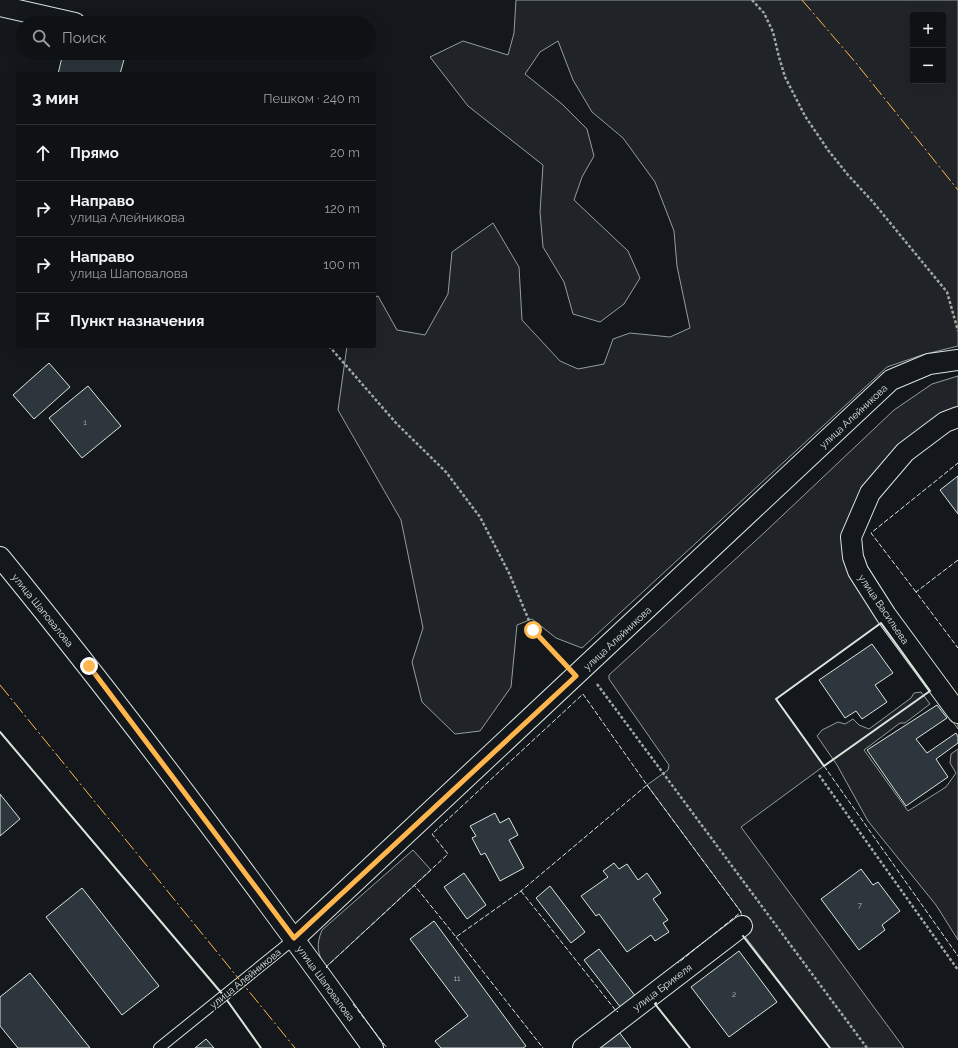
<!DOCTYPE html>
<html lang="ru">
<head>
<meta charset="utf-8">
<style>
  body { margin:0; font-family:Raleway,sans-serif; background:#181b1e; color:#f1f3f6 }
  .controls { position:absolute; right:12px; top:12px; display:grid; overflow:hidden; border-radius:4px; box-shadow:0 4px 16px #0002 }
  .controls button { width:36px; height:36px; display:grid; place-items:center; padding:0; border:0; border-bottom:1px solid #2f3234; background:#0f1215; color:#f1f3f6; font:20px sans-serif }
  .stop { position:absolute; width:12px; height:12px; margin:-9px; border:3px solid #ffb74d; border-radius:50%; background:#fff }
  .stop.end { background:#ffb74d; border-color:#fff; box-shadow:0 1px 4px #0008 }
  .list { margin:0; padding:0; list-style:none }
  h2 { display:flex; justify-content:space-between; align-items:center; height:52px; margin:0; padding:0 16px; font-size:17px }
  h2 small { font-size:13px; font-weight:400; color:#9b9ea0 }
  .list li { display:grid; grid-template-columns:26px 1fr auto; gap:12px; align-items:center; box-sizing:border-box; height:56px; padding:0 16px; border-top:1px solid #2f3234 }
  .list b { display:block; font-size:15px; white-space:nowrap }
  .list p { margin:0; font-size:13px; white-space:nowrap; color:#9b9ea0 }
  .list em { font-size:13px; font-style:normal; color:#9b9ea0 }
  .icon { flex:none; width:22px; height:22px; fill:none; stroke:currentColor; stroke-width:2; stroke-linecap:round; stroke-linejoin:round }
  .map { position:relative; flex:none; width:958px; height:1048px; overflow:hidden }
  .search { position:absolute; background:#0f1215; box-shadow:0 4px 16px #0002; left:16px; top:16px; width:360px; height:44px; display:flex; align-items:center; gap:10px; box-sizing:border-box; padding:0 14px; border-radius:22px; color:#9b9ea0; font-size:15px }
  .panel { position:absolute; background:#0f1215; box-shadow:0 4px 16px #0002; left:16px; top:72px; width:360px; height:276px; border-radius:4px }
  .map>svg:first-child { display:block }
</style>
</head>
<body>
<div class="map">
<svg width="958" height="1048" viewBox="0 0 958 1048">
  <rect width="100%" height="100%" fill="#14181c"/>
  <g fill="#202428" stroke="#939e99" fill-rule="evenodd">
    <path d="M516,0H958V346L922,355L887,367L582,648L556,638L532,619L517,625L511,687L480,731L455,734L422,702L412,662L423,628L401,520L338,410L347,346H374V297L378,296L397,330L425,335L448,294L452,252L493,223L519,267L522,320L560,361L578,369L604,364L613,339L630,333L670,337L690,328L677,266L674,231L655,182L623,138L592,112L573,80L558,41L540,52L525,74L562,104L587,129L594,156L582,177L574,200L628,251L640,278L624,304L600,322L573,314L564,282L543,247L540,212L543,165L468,106L430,57L463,41L508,55L514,33ZM913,15H943V81H913Z"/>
    <path d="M958,376V412L943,417L848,537L958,719V729L881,623L776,699L824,766L741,827L904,1048H830L744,935L741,912L647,785L668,770L669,765L609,679V675L765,532L894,410L932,384Z"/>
    <path d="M921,692L930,704L905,723H900L864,750L908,811L946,787L956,773L950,763L951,754L958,749V940L936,905L868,821L837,765L817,736L822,730L838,722L845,724L853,719L859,725L869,729L911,698L914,693Z"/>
    <path d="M413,850L431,870L326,967C317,955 316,944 322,930Z"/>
  </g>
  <g fill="#2c363c" stroke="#d8e6dc">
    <path d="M63,53H111L125,56L120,74H58Z"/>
    <path d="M49,363L70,387L34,419L13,395Z"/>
    <path d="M88,386L121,426L82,458L49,418Z"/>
    <path d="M958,476V514L940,490Z"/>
    <path d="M872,644L893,673L875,685L887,702L862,719L856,711L845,718L819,680Z"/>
    <path d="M937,705L947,718L916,739L927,753L956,733L958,737V743L936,759L948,777L906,806L867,750Z"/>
    <path d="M0,794L20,819L0,836Z"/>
    <path d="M495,813L500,823L509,818L518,835L509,840L524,868L500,881L485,853L481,855L472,838L476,836L470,826Z"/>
    <path d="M614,863L619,869L627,864L638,880L647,873L661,893L653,899L668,920L663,923L669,932L655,941L651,935L627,952L599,914L596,916L581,896L608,877L603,871Z"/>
    <path d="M861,869L873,885L878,882L900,911L882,925L885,930L859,950L821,899Z"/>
    <path d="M464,873L486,905L467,919L444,887Z"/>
    <path d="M550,886L585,932L571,943L536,898Z"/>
    <path d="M82,888L159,986L122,1015L46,917Z"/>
    <path d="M434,921L526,1046L523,1048H441L435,1041L468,1016L410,939Z"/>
    <path d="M599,949L636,997L621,1008L584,960Z"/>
    <path d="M739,951L777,1002L729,1037L691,987Z"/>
    <path d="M30,973L90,1048H18L0,1026V997Z"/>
    <path d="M619,1032L631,1048H599Z"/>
    <path d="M206,1039L214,1048H195Z"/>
  </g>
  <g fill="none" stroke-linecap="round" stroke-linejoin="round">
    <defs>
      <path id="service" d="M159,1048L294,939"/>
      <g id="minor">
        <path d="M0,6L75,23"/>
        <path d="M958,417L945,422L905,452L870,493L851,537L853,557L858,571L886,615L958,713"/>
        <path d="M0,557C130,716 253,881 373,1048"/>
        <path d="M294,939L891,380L929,364L958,360"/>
        <path d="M583,1048L742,926"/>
      </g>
    </defs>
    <use href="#service" stroke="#d8e6dc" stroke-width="12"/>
    <use href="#minor" stroke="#d8e6dc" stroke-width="22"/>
    <g stroke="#9da8a2" stroke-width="2.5" stroke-dasharray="3 2" stroke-linecap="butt">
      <path d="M752,0L764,13L773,32L779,57L785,77L805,116L828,150L848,175L873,202L947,292L958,331"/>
      <path d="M329,346L396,423L446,472L480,517L509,573L533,630L562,661"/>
      <path d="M597,684L867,1048"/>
      <path d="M819,775L958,970"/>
    </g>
    <use href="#service" stroke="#14181c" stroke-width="10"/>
    <use href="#minor" stroke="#14181c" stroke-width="20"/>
    <g stroke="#d8e6dc" stroke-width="1" stroke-dasharray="5 2" stroke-linecap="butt">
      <path d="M958,560L916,592L958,648"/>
      <path d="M916,592L871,533L958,463"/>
      <path d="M824,766L958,956"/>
      <path d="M647,785L741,912L678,963"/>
      <path d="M521,891L617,1012L618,1011"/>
      <path d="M456,937L543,1048"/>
      <path d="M327,968L326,967L448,854L432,834L583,694L647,785L521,891L456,937L415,886"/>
      <path d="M353,1004L387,1048"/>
    </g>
    <g stroke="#d8e6dc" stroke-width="2">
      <path d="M881,623L930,691L824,766L776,699Z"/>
      <path d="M0,732L224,996L261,1048"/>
      <path d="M743,936L830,1048"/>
      <path d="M656,1003L655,1004L690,1048"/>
    </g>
    <g stroke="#ffb74d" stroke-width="1" stroke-dasharray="14 3 2 3" stroke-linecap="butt">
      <path d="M802,0L856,63L958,190"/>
      <path d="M0,685L295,1048"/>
    </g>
  </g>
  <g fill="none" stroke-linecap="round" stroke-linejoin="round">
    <path stroke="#ffb74d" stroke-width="5" d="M89,666L294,938L576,676L533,630"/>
  </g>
  <g text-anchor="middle" stroke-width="3" stroke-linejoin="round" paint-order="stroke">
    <g font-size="8" fill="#adbab4">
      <text x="85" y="425">1</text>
      <text x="860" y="908">7</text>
      <text x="457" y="981">11</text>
      <text x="734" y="997">2</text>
    </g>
    <g font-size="10" fill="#d8e6dc" stroke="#14181c">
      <text transform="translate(853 416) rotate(-43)" y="4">улица Алейникова</text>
      <text transform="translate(884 609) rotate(56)" y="4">улица Васильева</text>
      <text transform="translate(43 610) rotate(51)" y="4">улица Шаповалова</text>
      <text transform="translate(617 638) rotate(-43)" y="4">улица Алейникова</text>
      <text transform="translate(245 978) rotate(-39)" y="4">улица Алейникова</text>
      <text transform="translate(326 983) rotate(54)" y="4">улица Шаповалова</text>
      <text transform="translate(662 987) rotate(-37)" y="4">улица Брикеля</text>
    </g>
  </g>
</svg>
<div class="controls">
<button>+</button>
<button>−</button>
</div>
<div class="stop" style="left:533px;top:630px"></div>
<div class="stop end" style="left:89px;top:666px"></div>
<div class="search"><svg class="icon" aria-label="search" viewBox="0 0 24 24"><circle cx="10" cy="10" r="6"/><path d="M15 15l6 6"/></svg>Поиск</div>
<section class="panel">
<h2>3 мин<small>Пешком · 240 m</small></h2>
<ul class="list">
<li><svg class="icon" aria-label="ahead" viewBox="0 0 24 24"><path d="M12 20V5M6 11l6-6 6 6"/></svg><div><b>Прямо</b></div><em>20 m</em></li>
<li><svg class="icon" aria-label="right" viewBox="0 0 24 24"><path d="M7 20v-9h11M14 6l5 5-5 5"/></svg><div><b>Направо</b><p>улица Алейникова</p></div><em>120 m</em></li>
<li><svg class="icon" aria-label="right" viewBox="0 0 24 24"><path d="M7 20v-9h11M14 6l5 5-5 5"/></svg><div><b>Направо</b><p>улица Шаповалова</p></div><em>100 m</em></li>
<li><svg class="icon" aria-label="arrive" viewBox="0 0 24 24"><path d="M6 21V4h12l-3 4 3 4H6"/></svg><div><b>Пункт назначения</b></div></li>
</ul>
</section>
</div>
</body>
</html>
